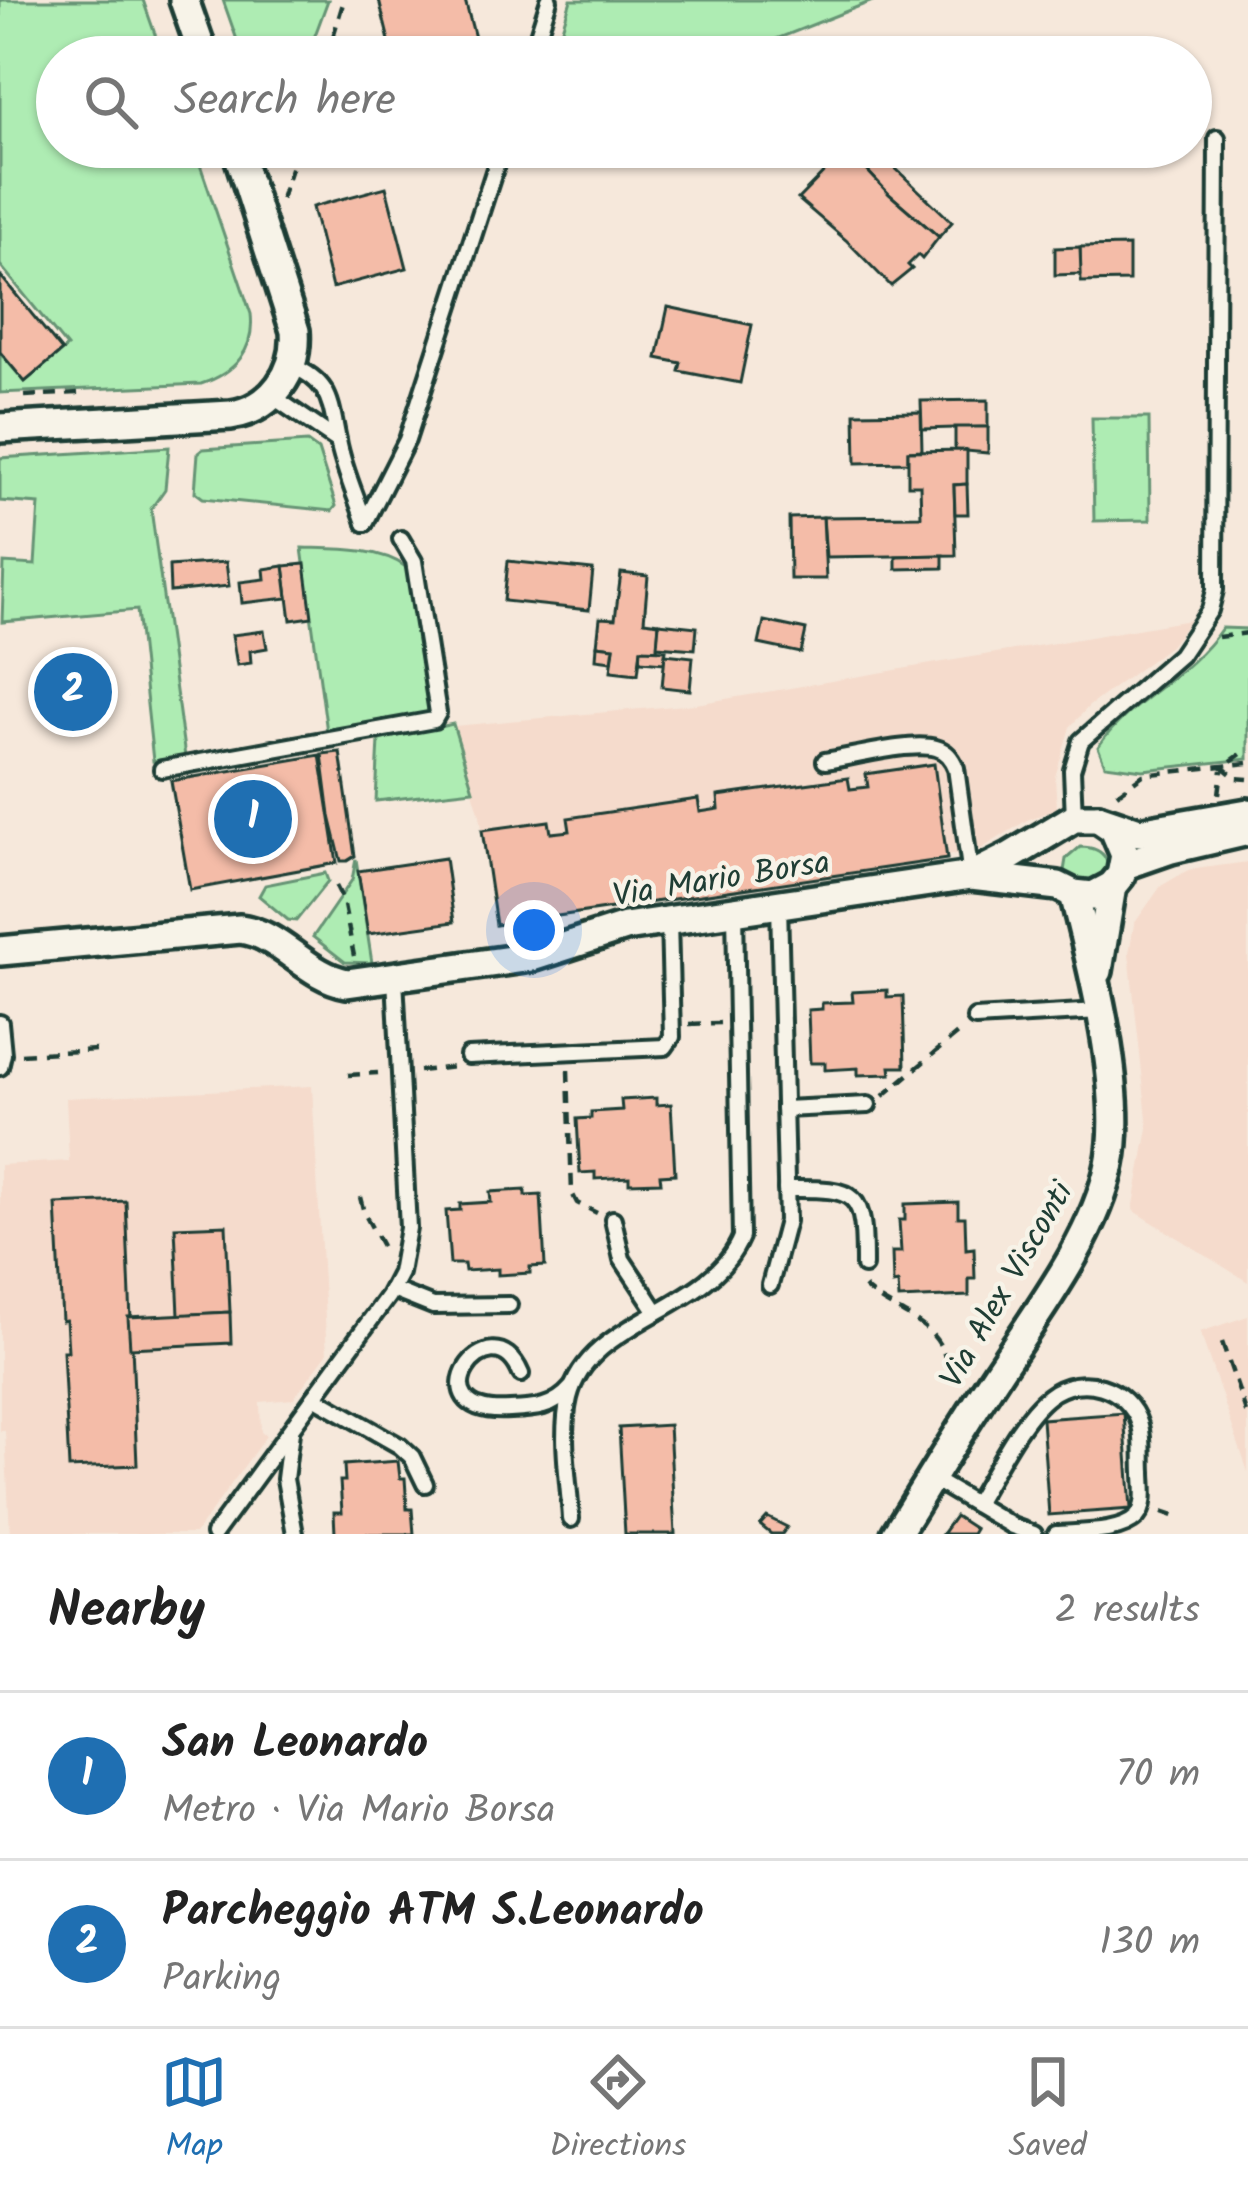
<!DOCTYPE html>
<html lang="en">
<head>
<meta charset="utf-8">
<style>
  body { margin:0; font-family:Kalam,sans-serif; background:#f6f6f6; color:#222 }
  .you { position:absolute; left:534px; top:930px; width:42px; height:42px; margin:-30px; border:9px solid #fff; border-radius:50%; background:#1a73e8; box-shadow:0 0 0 18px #1a73e833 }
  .badge { display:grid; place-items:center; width:78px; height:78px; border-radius:50%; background:#1f6fb2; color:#fff; font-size:39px; font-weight:700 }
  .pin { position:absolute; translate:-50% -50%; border:6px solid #fff; box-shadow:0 3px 12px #0006 }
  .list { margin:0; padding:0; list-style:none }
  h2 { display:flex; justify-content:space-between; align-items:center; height:156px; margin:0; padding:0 48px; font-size:51px }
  h2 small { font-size:39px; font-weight:400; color:#767676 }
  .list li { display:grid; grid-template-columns:78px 1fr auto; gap:36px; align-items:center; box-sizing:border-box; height:168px; padding:0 48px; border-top:3px solid #e0e0e0 }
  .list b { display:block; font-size:45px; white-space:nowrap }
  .list p { margin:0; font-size:39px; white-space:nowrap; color:#767676 }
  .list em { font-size:39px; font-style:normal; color:#767676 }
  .icon { flex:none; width:66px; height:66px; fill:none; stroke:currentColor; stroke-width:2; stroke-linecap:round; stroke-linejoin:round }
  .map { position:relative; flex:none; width:1248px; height:1534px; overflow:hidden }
  .search { position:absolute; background:#fff; box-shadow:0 3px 9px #0004; left:36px; right:36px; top:36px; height:132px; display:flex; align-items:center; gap:30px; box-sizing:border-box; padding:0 42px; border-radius:66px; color:#767676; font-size:45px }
  .sheet { height:492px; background:#fff }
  nav { display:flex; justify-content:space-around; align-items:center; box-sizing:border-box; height:168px; border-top:3px solid #e0e0e0; background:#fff; font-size:33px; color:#767676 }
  nav a { display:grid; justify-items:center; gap:6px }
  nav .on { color:#1f6fb2 }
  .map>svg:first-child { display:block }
</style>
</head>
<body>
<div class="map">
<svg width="1248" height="1534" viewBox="0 0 1248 1534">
  <rect width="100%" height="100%" fill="#f6e8db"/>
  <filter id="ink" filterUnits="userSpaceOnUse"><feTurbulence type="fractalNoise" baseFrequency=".00833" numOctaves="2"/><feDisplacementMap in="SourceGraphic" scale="24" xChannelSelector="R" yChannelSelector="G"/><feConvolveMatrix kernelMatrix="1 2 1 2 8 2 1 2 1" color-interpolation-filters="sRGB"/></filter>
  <g filter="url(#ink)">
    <g fill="#f5dbcc">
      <path d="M1190,620L1170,646L1089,706L1070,727L1055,777L1057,809L1027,820L978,851L496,925L480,815L454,726L696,704Z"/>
      <path d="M1248,862V1282L1133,1210L1148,1128L1129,953L1134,924L1161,886L1188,870Z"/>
      <path d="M312,1086L327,1354L293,1399L260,1402L261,1432L266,1436L195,1534H10L5,1431H0V1165L69,1161L66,1098Z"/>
      <path d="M1248,1316V1472L1200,1332Z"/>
    </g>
    <g fill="#aeecb3" stroke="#669474" stroke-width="3">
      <path d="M0,0H143L163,57H57V147H194L251,314C255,350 235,373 201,384L0,393V353L25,382L67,347L0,265Z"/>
      <path d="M223,0H328L307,57H243Z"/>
      <path d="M571,0H875L731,57H553Z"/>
      <path d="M1092,418H1149L1150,520L1094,521Z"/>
      <path d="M307,442L318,450L336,506L332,511L203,498L195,492L198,453L203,449Z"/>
      <path d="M169,447L165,489L151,509L185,757L153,761L137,610L2,622L4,563L35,565L39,504L0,501V458Z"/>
      <path d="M302,548C335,549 379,547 406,567L430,706L426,713L327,732Z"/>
      <path d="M1222,628L1248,629V759L1143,770L1105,765L1098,747C1130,699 1188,678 1222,628Z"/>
      <path d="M453,724L473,790L376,801L379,740Z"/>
      <path d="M1080,847C1107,847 1114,865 1102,887L1063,877L1066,859Z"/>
      <path d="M356,859L372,963L345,962L313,937L352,880Z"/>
      <path d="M325,873L328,881L296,921L288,920L259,896L265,885Z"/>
    </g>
    <g fill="#f4bca8" stroke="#1f3d34" stroke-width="3">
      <path d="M379,0H465L480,57H393Z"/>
      <path d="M873,147L952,222L939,237L889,194L847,149Z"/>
      <path d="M847,149L889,194L939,237L922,259L918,255L908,265L912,269L891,286L846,240L798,199Z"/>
      <path d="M386,187L407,268L332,288L312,207Z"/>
      <path d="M1129,246V281L1081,282L1080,247Z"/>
      <path d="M1080,247L1081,274L1055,275V248Z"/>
      <path d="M0,275L62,351L25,382L0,352Z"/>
      <path d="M668,307L752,325L740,383L679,371L681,363L657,358Z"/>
      <path d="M988,400V427L922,429L921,401Z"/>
      <path d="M921,412L922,450L908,451V462L856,463L855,413Z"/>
      <path d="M955,427H988V453L955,450Z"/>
      <path d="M967,450V484L954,485L956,555L826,557L823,517L921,516L920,485H908V451Z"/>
      <path d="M967,484L968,514H955L954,485Z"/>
      <path d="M823,517L826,579H790L789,518Z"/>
      <path d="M943,555V568L896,569V556Z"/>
      <path d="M508,561L593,570L589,610L504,601Z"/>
      <path d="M226,562L229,586L170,592L169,566Z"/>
      <path d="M305,564L312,617L291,620L284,566Z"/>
      <path d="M284,566L288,598L242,603L240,582L265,579L264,569Z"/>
      <path d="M621,573L648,576L644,621L659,623L657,651L641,649L638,674L611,671L614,647L597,645L600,618L615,619Z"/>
      <path d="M764,621L806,630L801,653L759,644Z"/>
      <path d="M659,623L697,627L695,649L657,646Z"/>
      <path d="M264,631L267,648L250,651L251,663L237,665L232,635Z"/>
      <path d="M597,645L614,647L612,661L596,659Z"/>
      <path d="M641,649L666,650L664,663L640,661Z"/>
      <path d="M665,654L693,657L690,690L662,687Z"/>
      <path d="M340,752L355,856L347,861H341L330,816L322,754Z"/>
      <path d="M320,755L337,863L190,890L171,781Z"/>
      <path d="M934,764L947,859L496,925L482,830L549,821L551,833L570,831L568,818L698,799L700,812L719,809L718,796L848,778L850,789L868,787L866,774Z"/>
      <path d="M445,858L454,922L368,934L358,871Z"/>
      <path d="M887,990V997L903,996L905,1067H890L891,1074L858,1075V1068L825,1070V1063H810L808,1010L822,1009V1003L853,1002L852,992Z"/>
      <path d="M656,1098V1105L671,1104L675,1174L660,1175L661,1182L629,1183V1177L595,1179V1172L580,1173L577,1119L591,1118V1112L622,1110L621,1100Z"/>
      <path d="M525,1190V1196L541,1195L545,1266L530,1267V1273L498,1275V1269L465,1271L464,1264H450L446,1211L460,1210V1204L491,1202L490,1192Z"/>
      <path d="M126,1201L137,1465L69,1468L63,1351H68L66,1320L62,1321L56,1204Z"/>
      <path d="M958,1202V1217H965L966,1249L974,1248L975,1279H969V1296L899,1299L898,1283L893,1284L892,1252H901L899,1220H905V1204Z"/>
      <path d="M226,1225L230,1312L179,1315L175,1227Z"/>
      <path d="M230,1312L231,1343L130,1348L128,1317Z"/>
      <path d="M1124,1413L1131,1509L1049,1515L1042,1419Z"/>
      <path d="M669,1425L675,1534H625L619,1428Z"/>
      <path d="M398,1461L400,1478H405L407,1509H412L414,1534H335L334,1512H342L340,1481H345L344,1465Z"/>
      <path d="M955,1516L975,1529L972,1534H942Z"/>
      <path d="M767,1517L787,1527L782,1534H771L760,1525Z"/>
    </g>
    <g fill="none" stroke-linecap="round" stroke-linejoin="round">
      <defs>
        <g id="lane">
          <path d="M531,57L549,0"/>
          <path d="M290,365C332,382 330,403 338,440C343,468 356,496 365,523"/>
          <path d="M272,396L338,441"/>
          <path d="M365,523L407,440L502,147"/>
          <path d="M825,761C853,757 910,741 936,748C947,751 952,758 956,768L971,876"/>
          <path d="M162,769L434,720L438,713L414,561L401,539"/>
          <path d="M1074,818L1072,770L1081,741L1180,655L1210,610L1215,590L1217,138"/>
          <path d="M975,1018L1100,1011"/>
          <path d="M0,1023L3,1054L0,1067"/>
          <path d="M468,1056L665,1047L672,1037L669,920"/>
          <path d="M784,1109L868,1105"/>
          <path d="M786,1189C860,1188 864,1192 864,1266"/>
          <path d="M613,1219L622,1259L657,1312"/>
          <path d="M770,1285L787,1221L779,904"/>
          <path d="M393,1290L433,1306L509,1305"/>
          <path d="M521,1374C491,1302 409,1417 510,1410C534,1409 554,1408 571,1388"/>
          <path d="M314,1397L400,1446L412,1457L425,1484"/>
          <path d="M291,1432L285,1479L295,1534"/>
          <path d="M931,1478L1012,1526L1034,1534"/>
          <path d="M975,1504C994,1473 1021,1417 1049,1396C1080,1372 1128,1386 1140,1425C1144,1440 1142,1457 1143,1472C1143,1486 1147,1505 1137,1517C1120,1534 1081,1532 1056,1534"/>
          <path d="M571,1519C569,1481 560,1436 569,1398C588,1318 711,1312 741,1237L735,911"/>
          <path d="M214,1534L388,1296L400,1273L408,1228L395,978"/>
        </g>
        <g id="street">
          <path d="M184,0L204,57"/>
          <path d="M0,428L231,415C272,409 298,372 295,331L236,147"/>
          <path d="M1125,865L1171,849L1248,831"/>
          <path d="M971,876L1011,856L1074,818H1098L1139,832L1248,813"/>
          <path d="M0,951L240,929C281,934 306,976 347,983L532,957L625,927L971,876L1058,886L1074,894L1093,896L1112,886L1121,875L1125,855L1114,829L1098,818"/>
          <path d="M1098,971L1112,886"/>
          <path d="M896,1534C930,1480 963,1425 998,1372C1038,1312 1096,1235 1110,1164C1125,1093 1092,965 1074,894"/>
        </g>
      </defs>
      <use href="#lane" stroke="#1f3d34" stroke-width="22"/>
      <use href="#street" stroke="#1f3d34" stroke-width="36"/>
      <g stroke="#1f3d34" stroke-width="4.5" stroke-dasharray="12 9" stroke-linecap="butt">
        <path d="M233,45L238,57"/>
        <path d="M327,57L344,0"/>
        <path d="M281,199L298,147"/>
        <path d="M25,396L78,393"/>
        <path d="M1218,637L1248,633"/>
        <path d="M1231,761L1248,749"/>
        <path d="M1221,766L1236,778L1248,779"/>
        <path d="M1117,794L1143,775L1248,763"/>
        <path d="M1219,794L1222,770"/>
        <path d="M336,886L343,900L354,956"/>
        <path d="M689,1024L720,1023"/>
        <path d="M21,1054L97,1050"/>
        <path d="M568,1070L572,1193L577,1203L597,1213"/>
        <path d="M419,1071L455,1067"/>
        <path d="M348,1075L378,1073"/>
        <path d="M883,1096L962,1030"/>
        <path d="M360,1197L364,1213L382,1246"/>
        <path d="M864,1287C890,1313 934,1319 945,1357"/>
        <path d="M1222,1342L1248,1418"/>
        <path d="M1162,1512L1179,1518"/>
      </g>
      <use href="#lane" stroke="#f7f3e8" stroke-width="14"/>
      <use href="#street" stroke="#f7f3e8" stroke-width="27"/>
    </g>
  </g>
  <g text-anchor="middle" stroke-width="9" stroke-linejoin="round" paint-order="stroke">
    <g font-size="33" fill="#1f3d34" stroke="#f7f3e8">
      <text transform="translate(721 877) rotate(-9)" y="12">Via Mario Borsa</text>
      <text transform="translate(1005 1284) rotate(-60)" y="12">Via Alex Visconti</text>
    </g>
  </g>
</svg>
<div class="you"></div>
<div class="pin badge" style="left:253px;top:819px">1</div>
<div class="pin badge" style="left:73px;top:692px">2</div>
<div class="search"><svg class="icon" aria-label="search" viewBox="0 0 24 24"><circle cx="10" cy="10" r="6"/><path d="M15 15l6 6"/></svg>Search here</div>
</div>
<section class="sheet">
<h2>Nearby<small>2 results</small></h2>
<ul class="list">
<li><span class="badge">1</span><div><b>San Leonardo</b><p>Metro · Via Mario Borsa</p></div><em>70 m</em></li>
<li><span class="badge">2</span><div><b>Parcheggio ATM S.Leonardo</b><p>Parking</p></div><em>130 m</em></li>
</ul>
</section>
<nav>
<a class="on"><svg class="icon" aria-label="map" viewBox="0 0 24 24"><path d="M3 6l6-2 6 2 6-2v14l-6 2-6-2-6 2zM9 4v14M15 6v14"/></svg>Map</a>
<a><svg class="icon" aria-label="directions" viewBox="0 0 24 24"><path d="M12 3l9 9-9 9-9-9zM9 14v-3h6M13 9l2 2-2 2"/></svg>Directions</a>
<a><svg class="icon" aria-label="saved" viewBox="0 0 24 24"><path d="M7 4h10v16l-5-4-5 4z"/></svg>Saved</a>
</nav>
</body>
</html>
